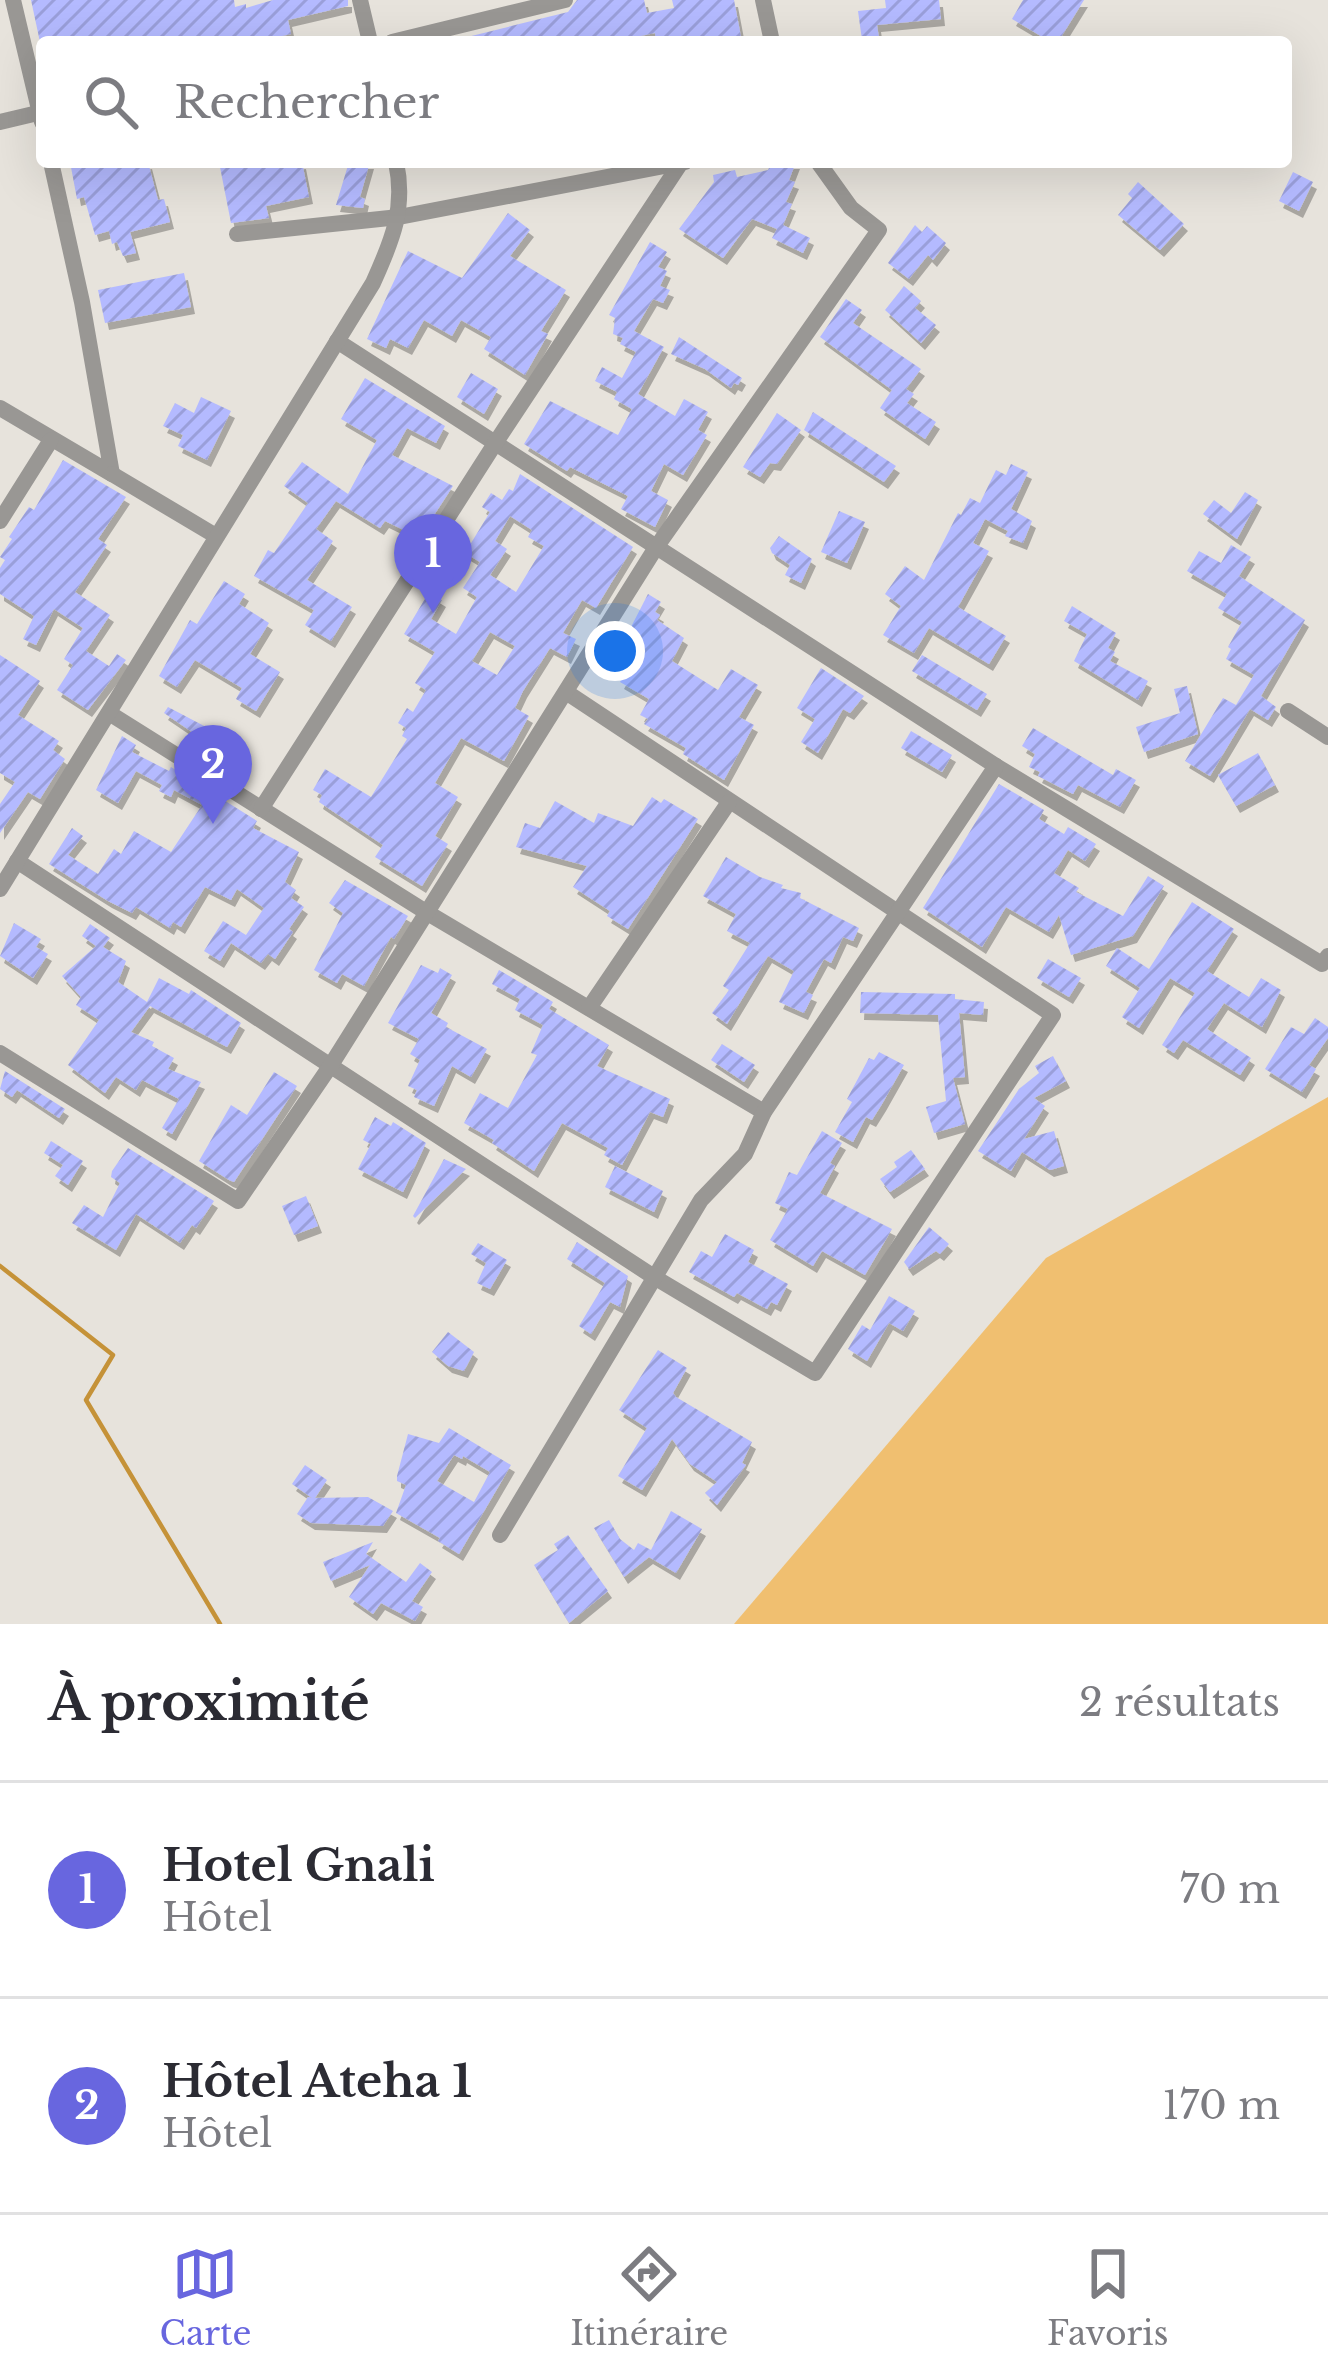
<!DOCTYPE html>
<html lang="fr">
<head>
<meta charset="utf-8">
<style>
  body { margin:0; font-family:"Libre Baskerville",serif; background:#f2f2f3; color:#2b2b33 }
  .you { position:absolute; left:615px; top:651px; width:42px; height:42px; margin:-30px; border:9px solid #fff; border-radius:50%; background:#1a73e8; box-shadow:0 0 0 18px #1a73e833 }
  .badge { display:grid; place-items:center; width:78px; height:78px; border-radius:50%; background:#6866df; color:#fff; font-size:39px; font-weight:700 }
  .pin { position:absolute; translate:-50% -99px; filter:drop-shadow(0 3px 6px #0008) }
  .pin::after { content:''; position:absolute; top:63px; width:42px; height:36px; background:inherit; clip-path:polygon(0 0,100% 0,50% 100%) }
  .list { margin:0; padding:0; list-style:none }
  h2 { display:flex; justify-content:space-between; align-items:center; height:156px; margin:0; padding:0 48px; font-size:51px }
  h2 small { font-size:39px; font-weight:400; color:#7c7c81 }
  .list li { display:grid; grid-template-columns:78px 1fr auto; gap:36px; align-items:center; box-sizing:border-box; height:216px; padding:0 48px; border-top:3px solid #e1e1e2 }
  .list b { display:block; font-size:45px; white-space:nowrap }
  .list p { margin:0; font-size:39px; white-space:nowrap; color:#7c7c81 }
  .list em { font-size:39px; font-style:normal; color:#7c7c81 }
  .icon { flex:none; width:66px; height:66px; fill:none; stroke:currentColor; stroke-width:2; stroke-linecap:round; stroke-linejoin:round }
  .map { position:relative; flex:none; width:1328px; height:1624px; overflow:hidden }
  .search { position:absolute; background:#fff; box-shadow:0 12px 48px #0002; left:36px; right:36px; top:36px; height:132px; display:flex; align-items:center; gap:30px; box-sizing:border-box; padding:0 42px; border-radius:12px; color:#7c7c81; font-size:45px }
  .sheet { height:588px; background:#fff }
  nav { display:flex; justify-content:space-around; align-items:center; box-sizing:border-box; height:168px; border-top:3px solid #e1e1e2; background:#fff; font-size:33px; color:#7c7c81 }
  nav a { display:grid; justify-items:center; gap:6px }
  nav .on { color:#6866df }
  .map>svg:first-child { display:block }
</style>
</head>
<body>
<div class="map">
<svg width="1328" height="1624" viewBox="0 0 1328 1624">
  <defs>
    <pattern id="building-hatch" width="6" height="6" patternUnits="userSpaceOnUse" patternTransform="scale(3)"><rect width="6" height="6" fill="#b4baff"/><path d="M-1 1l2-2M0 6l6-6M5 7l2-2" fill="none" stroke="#9a9fda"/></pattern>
    <filter id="shadow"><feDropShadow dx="4" dy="7" stdDeviation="0" flood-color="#0004"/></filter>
  </defs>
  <rect width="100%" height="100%" fill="#e7e3dc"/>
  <path fill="#f0bf70" d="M1328,1097V1624H734L1046,1258Z"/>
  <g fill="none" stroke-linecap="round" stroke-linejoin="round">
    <path stroke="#c59238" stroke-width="4.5" d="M0,1266L113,1355L86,1400L220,1624"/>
  </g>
  <g fill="url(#building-hatch)" fill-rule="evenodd" filter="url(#shadow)">
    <path d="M31,0H234L235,7L246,4V8L273,0H348V6L288,20L291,34L255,42H140L139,37L115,42H40Z"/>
    <path d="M577,0H644L647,13L674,8L672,0H734L742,42H656L655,33L611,42H447L568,12Z"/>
    <path d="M885,0H939L941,19L877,25L879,38L862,40L858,11L886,8Z"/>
    <path d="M1023,0H1084L1058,42H1051L1012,19Z"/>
    <path d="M70,162H116L117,167L148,162L158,200L164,199L170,222L130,232L136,253L123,256L117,242L112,244L109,231L95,235L84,197L77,199Z"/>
    <path d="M219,162H270V165L302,162L309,197L266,206L269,218L231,223Z"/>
    <path d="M349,162H370L360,197L365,199L363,208L336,205Z"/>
    <path d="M772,162H796L789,180L795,182L786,202L792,204L783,225L810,238L803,253L772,238L777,229L752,219L723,258L679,229L714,182L713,175L735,170L737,177L768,170Z"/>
    <path d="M1293,172L1313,182L1299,211L1279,201Z"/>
    <path d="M1138,182L1184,224L1160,250L1118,215L1132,198L1128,194Z"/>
    <path d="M508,213L530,230L510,256L566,290L541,331L548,334L525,375L484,349L491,337L461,320L452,336L424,320L408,348L390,339L386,348L367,339L408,251L462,278Z"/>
    <path d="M915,225L922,232L927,226L946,243L933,260L928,255L909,279L888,263Z"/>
    <path d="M650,242L667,252L658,267L667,271L660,286L670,290L663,303L653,299L634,331L664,347L638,394L675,416L684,399L708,412L698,430L707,435L683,475L664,464L651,491L668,500L655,527L621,509L628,496L570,467L567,471L524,444L550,401L618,435L632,409L614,399L617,392L595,381L602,367L622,378L636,352L620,344L623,338L613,334L615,318L609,315Z"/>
    <path d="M184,273L191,307L105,323L98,290Z"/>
    <path d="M904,286L921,301L915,308L936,325L921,343L885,310Z"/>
    <path d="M846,299L862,310L853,323L921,369L906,389L914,394L907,403L936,422L925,439L880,408L892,390L820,337Z"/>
    <path d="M679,337L742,378L738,385L734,383L731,388L705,369L671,354Z"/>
    <path d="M471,373L498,389L484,414L457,397Z"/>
    <path d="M365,378L445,426L436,443L407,428L392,455L453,486L425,529L417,524L412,534L385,521L380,528L336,501L316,529L333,541L307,580L352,607L331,641L305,625L314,610L254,576L268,550L274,553L308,503L284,486L302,462L348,494L377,440L341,419Z"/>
    <path d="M201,397L231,411L207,460L178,446L183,435L163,426L175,403L194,413Z"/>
    <path d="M813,412L896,466L884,482L804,430Z"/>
    <path d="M777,413L801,430L777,464L770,463L760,477L743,467Z"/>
    <path d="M63,460L126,497L98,539L107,545L75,592L110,615L86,651L109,666L117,654L126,660L88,710L57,690L73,665L64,659L83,628L54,609L36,645L23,639L34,616L0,594V568L5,560L0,557L12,539L9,537L29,507L34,510Z"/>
    <path d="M1011,464L1028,472L1011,509L1032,521L1023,543L1005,536L1008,531L985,519L973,543L989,551L958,607L1006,636L989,664L929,628L914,653L883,635L901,606L885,594L905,566L924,580L958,513L961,515L970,498L980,503L996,470L1006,475Z"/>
    <path d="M520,474L633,547L596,608L582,600L563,633L576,639L567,657L550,648L523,691L515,708L529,716L504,761L461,738L435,783L458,797L435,836L448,844L422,886L375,857L383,845L319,802L322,795L313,790L325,769L371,797L407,739L402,736L406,728L398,723L407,708L413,712L426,690L415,683L435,652L404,634L429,592L442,600L431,619L456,634L477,597L463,588L480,562L465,553L490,512L482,507L491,493L502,500L509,489L513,491ZM510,516L532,530L528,537L544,546L516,592L490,575L507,549L495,541ZM490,632L515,646L497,675L472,661Z"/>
    <path d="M1245,492L1258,500L1237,539L1203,514L1214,500L1231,513Z"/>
    <path d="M839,511L865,522L847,563L821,552Z"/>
    <path d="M779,536L812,559L801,583L785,575L790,565L772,553L770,548Z"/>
    <path d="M1231,545L1251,557L1239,576L1305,620L1261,696L1276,707L1268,720L1250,709L1210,776L1185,761L1223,698L1236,705L1254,675L1226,659L1231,649L1228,647L1242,622L1218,608L1227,594L1187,571L1199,551L1221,563Z"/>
    <path d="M224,581L245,594L239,604L269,623L250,654L280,672L256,711L236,699L242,688L195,660L177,687L159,676L190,620L197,624Z"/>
    <path d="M648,594L661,602L655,612L660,615L657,620L684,638L672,661L718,690L731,669L758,685L739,717L754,725L724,780L683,754L686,748L644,724L648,719L640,715L649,699L620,682L629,666L615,658Z"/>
    <path d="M1072,606L1116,633L1108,648L1115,652L1110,661L1148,681L1138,700L1074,661L1087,634L1064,621Z"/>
    <path d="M0,655L40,681L18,715L59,741L53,750L65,759L40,799L28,792L0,833V804L15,782L0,773Z"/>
    <path d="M922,655L987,694L977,710L912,671Z"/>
    <path d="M821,668L864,696L850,713L843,709L818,753L801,742L815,719L797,708Z"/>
    <path d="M1187,686L1198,734L1144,752L1136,727L1180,713L1174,689Z"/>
    <path d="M168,707L227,738L220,751L164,713Z"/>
    <path d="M1033,728L1113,775L1116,769L1136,780L1120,807L1078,785L1073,794L1038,776L1040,772L1029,767L1035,754L1022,746Z"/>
    <path d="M911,731L952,755L942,772L901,748Z"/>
    <path d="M122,736L136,745L132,752L169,771L171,767L257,821L253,828L299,852L285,882L296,890L291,898L304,907L289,929L293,932L275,959L268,954L261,963L231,943L220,961L204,951L223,921L246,935L264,908L237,889L231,900L205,887L181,927L173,922L170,928L136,907L132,913L108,901L49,864L72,828L83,836L68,855L98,874L114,849L121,854L134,831L171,852L202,805L174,790L171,797L159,791L162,785L136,771L118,803L96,790Z"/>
    <path d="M1258,753L1275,785L1236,806L1218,775Z"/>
    <path d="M999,784L1044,810L1039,819L1064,834L1068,827L1096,844L1085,861L1068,850L1054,873L1079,888L1076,892L1123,916L1148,876L1164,886L1133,936L1071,955L1059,915L1049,932L1006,907L982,947L923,908Z"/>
    <path d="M652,797L661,803L664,799L698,819L628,929L607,916L610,911L573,887L587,866L516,847L525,823L540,828L555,801L594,823L598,813L633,826Z"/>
    <path d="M726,857L760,877L783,885L781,888L801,893L800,898L859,928L853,941L843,937L831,963L824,959L806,992L813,995L804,1013L779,1002L794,971L768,956L727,1024L712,1013L729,990L723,986L750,943L727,931L736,914L703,896Z"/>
    <path d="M345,880L408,916L394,939L391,937L364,986L342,974L337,983L314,970L343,913L329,903Z"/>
    <path d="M1192,902L1234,929L1207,971L1249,997L1261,978L1281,990L1262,1027L1224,1003L1207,1029L1251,1058L1240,1075L1183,1040L1174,1053L1162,1045L1195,993L1170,978L1139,1028L1122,1017L1140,988L1106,966L1117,948L1149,969Z"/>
    <path d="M14,923L41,939L36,947L48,954L33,978L0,956Z"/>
    <path d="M90,924L110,938L103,947L126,961L118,982L147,1002L159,978L189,994L191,990L241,1023L227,1047L150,1006L131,1032L154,1042L152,1046L174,1058L168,1069L201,1082L172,1134L162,1128L179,1099L142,1080L136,1090L116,1077L105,1093L68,1065L99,1020L76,1005L81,997L62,976L96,946L82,936Z"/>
    <path d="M1048,959L1081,978L1069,997L1037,978Z"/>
    <path d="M421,965L438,973L440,968L452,975L431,1013L448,1023L446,1027L487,1049L471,1077L452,1066L434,1106L414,1097L417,1090L408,1086L420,1060L410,1054L419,1039L388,1023Z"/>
    <path d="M499,970L553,1002L549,1009L609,1045L597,1066L670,1099L663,1117L650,1112L622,1165L604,1155L608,1148L562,1123L534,1171L492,1143L494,1140L464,1123L480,1093L508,1108L537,1055L531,1053L543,1025L515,1010L520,999L492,984Z"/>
    <path d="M861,992L955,994V999L984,1002L983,1015L959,1013L965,1077L953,1078L965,1124L934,1133L926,1107L946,1101L938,1015L860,1013Z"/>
    <path d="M1315,1018L1328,1027V1038L1309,1065L1316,1069L1302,1092L1265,1069L1291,1027L1304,1034Z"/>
    <path d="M722,1044L755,1065L744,1082L711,1060Z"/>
    <path d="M879,1052L904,1065L882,1104L872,1120L866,1117L853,1142L835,1132L852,1102L847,1099L869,1058L874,1060Z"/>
    <path d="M1053,1056L1066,1081L1034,1098L1045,1106L1024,1139L1054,1131L1064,1166L1050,1170L1022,1152L1011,1171L978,1151L1019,1089L1039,1073L1035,1066Z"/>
    <path d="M5,1071L65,1109L59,1118L17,1090L12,1097L0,1089Z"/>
    <path d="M274,1072L297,1086L234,1182L229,1180L199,1161L231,1105L247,1115Z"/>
    <path d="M375,1117L391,1126L393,1122L426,1143L403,1192L358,1169L371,1144L363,1140Z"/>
    <path d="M822,1131L842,1143L830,1163L835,1166L820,1193L892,1229L865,1275L822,1251L813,1266L770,1240L788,1209L775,1203L789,1172L797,1175Z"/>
    <path d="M51,1141L83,1161L68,1185L55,1176L63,1165L44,1153Z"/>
    <path d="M128,1148L214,1201L196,1228L192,1225L180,1243L136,1214L116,1250L72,1223L84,1205L103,1217L120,1183L111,1177L112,1171Z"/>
    <path d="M911,1150L925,1169L890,1192L880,1179L897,1167L894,1162Z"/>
    <path d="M444,1159L466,1169L415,1218L413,1216Z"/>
    <path d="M615,1166L663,1191L654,1212L605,1187Z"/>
    <path d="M306,1196L318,1226L294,1235L282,1206Z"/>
    <path d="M929,1227L949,1244L940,1254L936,1251L909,1269L904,1262Z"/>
    <path d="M725,1234L754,1250L748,1262L788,1284L777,1305L771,1302L767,1309L737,1293L734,1297L689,1272L701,1251L712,1257Z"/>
    <path d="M577,1242L628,1276L620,1307L610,1302L591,1334L579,1326L605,1283L567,1259Z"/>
    <path d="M478,1243L507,1260L490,1289L477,1283L486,1263L471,1254Z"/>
    <path d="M889,1296L915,1311L903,1331L889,1323L867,1361L848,1349L862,1325L870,1330Z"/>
    <path d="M448,1332L474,1352L464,1371L448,1366L432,1352Z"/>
    <path d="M658,1350L687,1368L673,1393L676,1397L752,1442L742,1463L746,1465L717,1505L705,1493L717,1482L690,1464L672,1439L642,1490L618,1476L647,1428L619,1410Z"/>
    <path d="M449,1428L511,1465L459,1554L438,1541L440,1538L396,1513L406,1485L397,1481V1476L408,1434L439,1443ZM454,1455L462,1459L463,1456L490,1472L474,1502L437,1481Z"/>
    <path d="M305,1465L327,1480L315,1498L368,1497L393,1511L383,1526L311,1523L297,1514L308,1497L312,1498L292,1484Z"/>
    <path d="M671,1511L702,1529L676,1573L649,1557L624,1577L594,1528L609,1520L620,1539L634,1550L638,1543L651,1550Z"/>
    <path d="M568,1535L608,1591L569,1623L534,1565L558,1550L554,1544Z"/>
    <path d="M373,1542L366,1554L406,1582L420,1563L432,1572L412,1601L423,1607L415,1621L381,1603L373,1614L349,1597L370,1565L331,1581L323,1562Z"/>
  </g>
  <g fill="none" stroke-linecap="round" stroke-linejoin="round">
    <g stroke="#999794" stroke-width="16">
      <path d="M13,0L42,122"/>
      <path d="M360,0L370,42"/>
      <path d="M763,0L772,42"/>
      <path d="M392,42L565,0"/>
      <path d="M0,122L42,112"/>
      <path d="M237,234L399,217L685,162"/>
      <path d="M337,341L996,766L1322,964L1328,956"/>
      <path d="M0,408L112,474L82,302L51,162"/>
      <path d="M112,474L216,536"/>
      <path d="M0,521L51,440"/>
      <path d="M1288,711L1328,737"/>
      <path d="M109,713L426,912L764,1112"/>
      <path d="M261,809L496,442L680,164"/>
      <path d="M17,861L654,1277L815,1373L1053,1015L566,692"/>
      <path d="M0,889L373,283C392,241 406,208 396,162"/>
      <path d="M589,1008L729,802"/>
      <path d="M0,1053L238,1201L331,1065L655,549L879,230L851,208L818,162"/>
      <path d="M500,1535L701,1200L745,1154L764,1112L996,766"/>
    </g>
  </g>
</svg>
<div class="you"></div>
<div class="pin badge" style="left:433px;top:613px">1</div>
<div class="pin badge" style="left:213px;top:824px">2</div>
<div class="search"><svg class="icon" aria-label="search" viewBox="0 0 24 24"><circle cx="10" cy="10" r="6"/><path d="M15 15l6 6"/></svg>Rechercher</div>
</div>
<section class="sheet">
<h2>À proximité<small>2 résultats</small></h2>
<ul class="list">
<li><span class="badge">1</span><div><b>Hotel Gnali</b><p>Hôtel</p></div><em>70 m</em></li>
<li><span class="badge">2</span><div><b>Hôtel Ateha 1</b><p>Hôtel</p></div><em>170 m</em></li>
</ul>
</section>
<nav>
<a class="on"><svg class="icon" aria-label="map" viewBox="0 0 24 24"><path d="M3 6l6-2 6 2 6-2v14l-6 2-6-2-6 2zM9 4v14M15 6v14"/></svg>Carte</a>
<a><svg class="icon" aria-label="directions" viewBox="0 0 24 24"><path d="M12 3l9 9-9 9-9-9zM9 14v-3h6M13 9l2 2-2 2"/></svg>Itinéraire</a>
<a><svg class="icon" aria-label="saved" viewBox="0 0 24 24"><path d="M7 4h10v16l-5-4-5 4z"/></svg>Favoris</a>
</nav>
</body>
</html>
